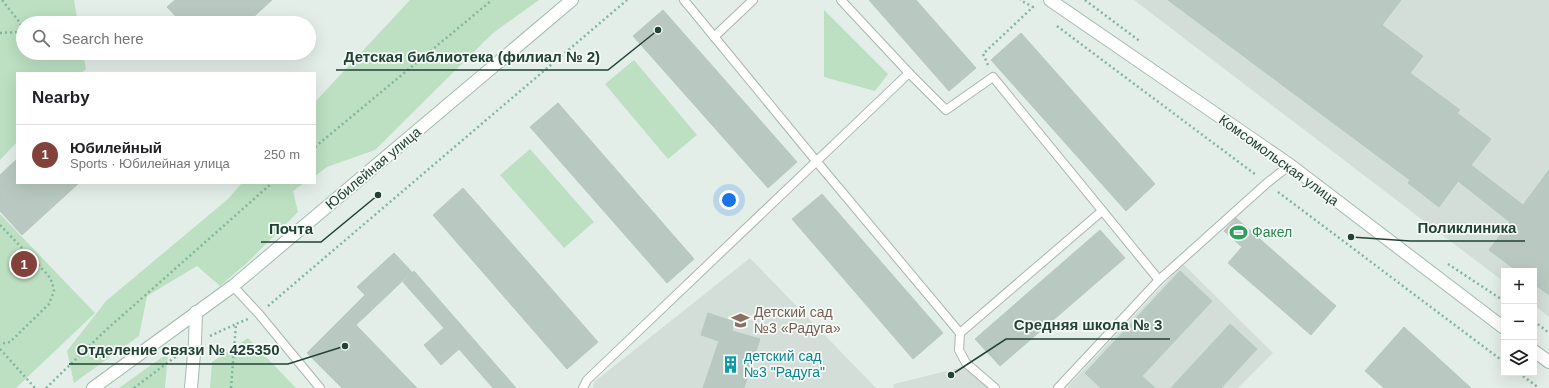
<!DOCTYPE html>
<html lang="en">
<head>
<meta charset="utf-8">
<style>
  body { margin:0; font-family:Helvetica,sans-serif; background:#f2f2f2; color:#202124 }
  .controls { position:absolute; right:12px; bottom:12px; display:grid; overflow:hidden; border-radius:0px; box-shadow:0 4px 16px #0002 }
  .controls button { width:36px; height:36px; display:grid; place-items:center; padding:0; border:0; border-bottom:1px solid #e0e0e0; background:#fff; color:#202124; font:20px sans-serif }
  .you { position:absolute; left:729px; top:200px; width:14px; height:14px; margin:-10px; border:3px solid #fff; border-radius:50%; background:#1a73e8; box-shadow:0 0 0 6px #1a73e833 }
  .badge { display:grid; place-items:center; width:26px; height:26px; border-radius:50%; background:#82423b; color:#fff; font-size:13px; font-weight:700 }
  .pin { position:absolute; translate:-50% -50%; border:2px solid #fff; box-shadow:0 1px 4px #0006 }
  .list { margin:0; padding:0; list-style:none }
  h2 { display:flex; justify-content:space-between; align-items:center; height:52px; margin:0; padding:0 16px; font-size:17px }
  h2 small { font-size:13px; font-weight:400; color:#757577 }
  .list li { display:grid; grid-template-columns:26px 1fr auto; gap:12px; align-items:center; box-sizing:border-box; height:60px; padding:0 16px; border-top:1px solid #e0e0e0 }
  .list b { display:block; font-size:15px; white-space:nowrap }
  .list p { margin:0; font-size:13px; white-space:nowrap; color:#757577 }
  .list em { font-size:13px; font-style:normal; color:#757577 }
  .icon { flex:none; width:22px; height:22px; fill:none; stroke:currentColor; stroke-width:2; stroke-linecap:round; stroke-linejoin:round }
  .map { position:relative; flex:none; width:1549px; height:388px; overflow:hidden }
  .search { position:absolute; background:#fff; box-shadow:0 4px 16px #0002; left:16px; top:16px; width:300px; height:44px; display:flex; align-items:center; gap:10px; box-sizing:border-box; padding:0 14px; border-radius:22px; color:#757577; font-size:15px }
  .panel { position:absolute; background:#fff; box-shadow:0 4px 16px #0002; left:16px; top:72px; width:300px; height:112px; border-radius:0px }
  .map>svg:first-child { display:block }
</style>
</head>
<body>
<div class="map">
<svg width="1549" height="388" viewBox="0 0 1549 388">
  <rect width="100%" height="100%" fill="#e4eee9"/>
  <g fill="#d2ded7">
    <path d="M1134,0H1549V317L1534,305V271H1504V282Z"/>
    <path d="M750,258L876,388H593L594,382Z"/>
    <path d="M1183,264L1273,353L1238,388H1069L1068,386Z"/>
    <path d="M963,367L990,388H893L894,384Z"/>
  </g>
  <g fill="#bce0c1">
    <path d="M0,0H74L78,23H23V53H83L86,69L81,73H17V142L0,160Z"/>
    <path d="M410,0H539L493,33L375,150L327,167L315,176V102Z"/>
    <path d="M824,10L888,74L875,91L824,77Z"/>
    <path d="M634,60L697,135L668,159L605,84Z"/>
    <path d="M530,149L594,222L564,248L500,175Z"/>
    <path d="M242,183H304L293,191L298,212L247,263L220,286L197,266L147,296L139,336L74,383L67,351L106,301L228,199Z"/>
    <path d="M0,214L95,313L16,388H0Z"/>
    <path d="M248,338L296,388H210L212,362Z"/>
    <path d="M168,353L165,388H119Z"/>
  </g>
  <g fill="#b9c9c1" stroke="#b6c9be">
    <path d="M175,0H272L247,23H182L167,7Z"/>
    <path d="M869,0H916L976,68L949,91Z"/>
    <path d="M1168,0H1401L1382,25L1423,56L1410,73L1460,110L1457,113L1491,139L1471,165L1523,205L1549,170V295L1534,284V271H1517L1489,250L1510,222L1458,181L1439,207L1408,183L1410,180Z"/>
    <path d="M663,10L797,162L768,188L633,36Z"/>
    <path d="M1021,33L1155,184L1126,211L991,60Z"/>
    <path d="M558,103L694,259L667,283L530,127Z"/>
    <path d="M17,159V183H79L22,235L0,211V175Z"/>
    <path d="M463,188L598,342L567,369L433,215Z"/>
    <path d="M822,194L943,333L913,359L792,219Z"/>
    <path d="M1236,218L1336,306L1311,335L1228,263L1242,247L1224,231Z"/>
    <path d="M1100,230L1125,258L1000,366L975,339Z"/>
    <path d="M394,253L412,272L356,325L417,388H342L307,353L365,295L357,287Z"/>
    <path d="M414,271L516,388H493L459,349L441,365L424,345L444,328L403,282Z"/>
    <path d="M1180,271L1212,301L1142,376L1155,388H1101L1085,373Z"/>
    <path d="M708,313L735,322L732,331L760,339L744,388H703L719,341L701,335Z"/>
    <path d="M1230,324L1257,349L1221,388H1171Z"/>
    <path d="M1404,327L1437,357L1471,388H1384L1365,371Z"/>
  </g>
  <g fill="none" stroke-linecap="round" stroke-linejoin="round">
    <defs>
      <g id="lane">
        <path d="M684,0L817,162L960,333L959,350L966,363L995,388"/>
        <path d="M841,0L909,73"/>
        <path d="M714,37L753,0"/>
        <path d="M233,286L259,314L320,388"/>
        <path d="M960,333L1102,211"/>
        <path d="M583,388L587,380L909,73L946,110L993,77L1159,280"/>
        <path d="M1058,388L1159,280L1267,183L1290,165"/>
      </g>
      <g id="secondary">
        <path d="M1050,0L1290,165L1504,328"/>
        <path d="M1534,351L1549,362"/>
        <path d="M93,388L233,286L572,0"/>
        <path d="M191,388L195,342L196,312"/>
      </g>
    </defs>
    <use href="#lane" stroke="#a6b7af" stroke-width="10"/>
    <use href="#secondary" stroke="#a2bbaf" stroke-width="14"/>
    <g stroke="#83b49e" stroke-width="2.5" stroke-dasharray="2 3" stroke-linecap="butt">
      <path d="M1085,0L1141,42"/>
      <path d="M1057,26L1256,175"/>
      <path d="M0,33L18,32L21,24L2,0"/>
      <path d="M988,65L983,54L1033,7L1020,0"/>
      <path d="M315,147L492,0"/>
      <path d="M1278,192L1504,362"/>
      <path d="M0,225L48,275L52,282L54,291L49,304L10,342L0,344"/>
      <path d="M1448,264L1504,301"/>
      <path d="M268,306L627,0"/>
      <path d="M1534,321L1549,333"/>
      <path d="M210,336L236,324"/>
      <path d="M0,349L35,388"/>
      <path d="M1519,373L1539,388"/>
      <path d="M46,388L106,330L272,183"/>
      <path d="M134,388L178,355"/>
      <path d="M231,388L236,324L248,319"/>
    </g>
    <use href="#lane" stroke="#fff" stroke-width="8"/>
    <use href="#secondary" stroke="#fff" stroke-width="12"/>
  </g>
  <defs>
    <symbol id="stadium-bare" viewBox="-9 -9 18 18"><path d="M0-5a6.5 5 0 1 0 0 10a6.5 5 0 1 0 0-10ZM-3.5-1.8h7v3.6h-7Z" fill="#2e9e5b" stroke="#f5faf7" stroke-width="2.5" paint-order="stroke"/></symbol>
    <symbol id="school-bare" viewBox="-9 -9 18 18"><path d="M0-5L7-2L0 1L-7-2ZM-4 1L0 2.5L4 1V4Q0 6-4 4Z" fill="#8d6e63" stroke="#f5faf7" stroke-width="2.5" paint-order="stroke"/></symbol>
    <symbol id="building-bare" viewBox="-9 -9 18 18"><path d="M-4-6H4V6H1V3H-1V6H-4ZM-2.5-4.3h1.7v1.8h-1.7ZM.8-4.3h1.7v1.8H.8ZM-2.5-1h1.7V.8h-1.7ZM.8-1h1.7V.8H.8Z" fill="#0f9aa8" stroke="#f5faf7" stroke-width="2.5" paint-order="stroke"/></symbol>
  </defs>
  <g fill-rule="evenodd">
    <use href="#stadium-bare" x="1226" y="220" width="25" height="25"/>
    <use href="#school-bare" x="728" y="308" width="25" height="25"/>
    <use href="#building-bare" x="718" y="352" width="25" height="25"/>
  </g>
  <g text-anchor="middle" stroke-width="3.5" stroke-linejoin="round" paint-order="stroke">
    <g font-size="14" fill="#224235" stroke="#f5faf7">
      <text transform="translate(1279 160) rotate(36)" y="5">Комсомольская улица</text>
      <text transform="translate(373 168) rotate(-40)" y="5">Юбилейная улица</text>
    </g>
    <g font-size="14" fill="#27864d" stroke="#f5faf7" text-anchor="start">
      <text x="1252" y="237">Факел</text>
    </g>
    <g font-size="14" fill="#785e54" stroke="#f5faf7" text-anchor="start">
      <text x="754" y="317">Детский сад<tspan x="754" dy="16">№3 «Радуга»</tspan></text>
    </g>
    <g font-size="14" fill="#0d838f" stroke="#f5faf7" text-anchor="start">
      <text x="744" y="361">детский сад<tspan x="744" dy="16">№3 "Радуга"</tspan></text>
    </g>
  </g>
  <path fill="none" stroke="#224235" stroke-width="1.5" d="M658 30L608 70H336M1351 237L1410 241H1525M378 195L321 242H261M951 375L1006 339H1170M345 346L288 364H69"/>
  <g fill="#224235" stroke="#f5faf7" stroke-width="1.5">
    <circle cx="658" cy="30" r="4"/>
    <circle cx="1351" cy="237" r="4"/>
    <circle cx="378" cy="195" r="4"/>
    <circle cx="951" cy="375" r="4"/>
    <circle cx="345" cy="346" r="4"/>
  </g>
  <g font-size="15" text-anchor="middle" font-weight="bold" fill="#224235" stroke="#f5faf7" stroke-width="3.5" stroke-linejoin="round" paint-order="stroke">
    <text x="472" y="62">Детская библиотека (филиал № 2)</text>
    <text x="1467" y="233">Поликлиника</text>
    <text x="291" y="234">Почта</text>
    <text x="1088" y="330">Средняя школа № 3</text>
    <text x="178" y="355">Отделение связи № 425350</text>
  </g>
</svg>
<div class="controls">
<button>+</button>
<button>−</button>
<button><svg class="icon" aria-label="layers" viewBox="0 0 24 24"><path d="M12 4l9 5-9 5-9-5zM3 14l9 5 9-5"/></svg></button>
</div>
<div class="you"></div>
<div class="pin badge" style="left:24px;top:264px">1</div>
<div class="search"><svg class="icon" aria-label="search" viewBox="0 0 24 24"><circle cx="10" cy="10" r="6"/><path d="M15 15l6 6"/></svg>Search here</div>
<section class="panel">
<h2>Nearby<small></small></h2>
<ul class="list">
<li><span class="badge">1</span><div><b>Юбилейный</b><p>Sports · Юбилейная улица</p></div><em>250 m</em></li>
</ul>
</section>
</div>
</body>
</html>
